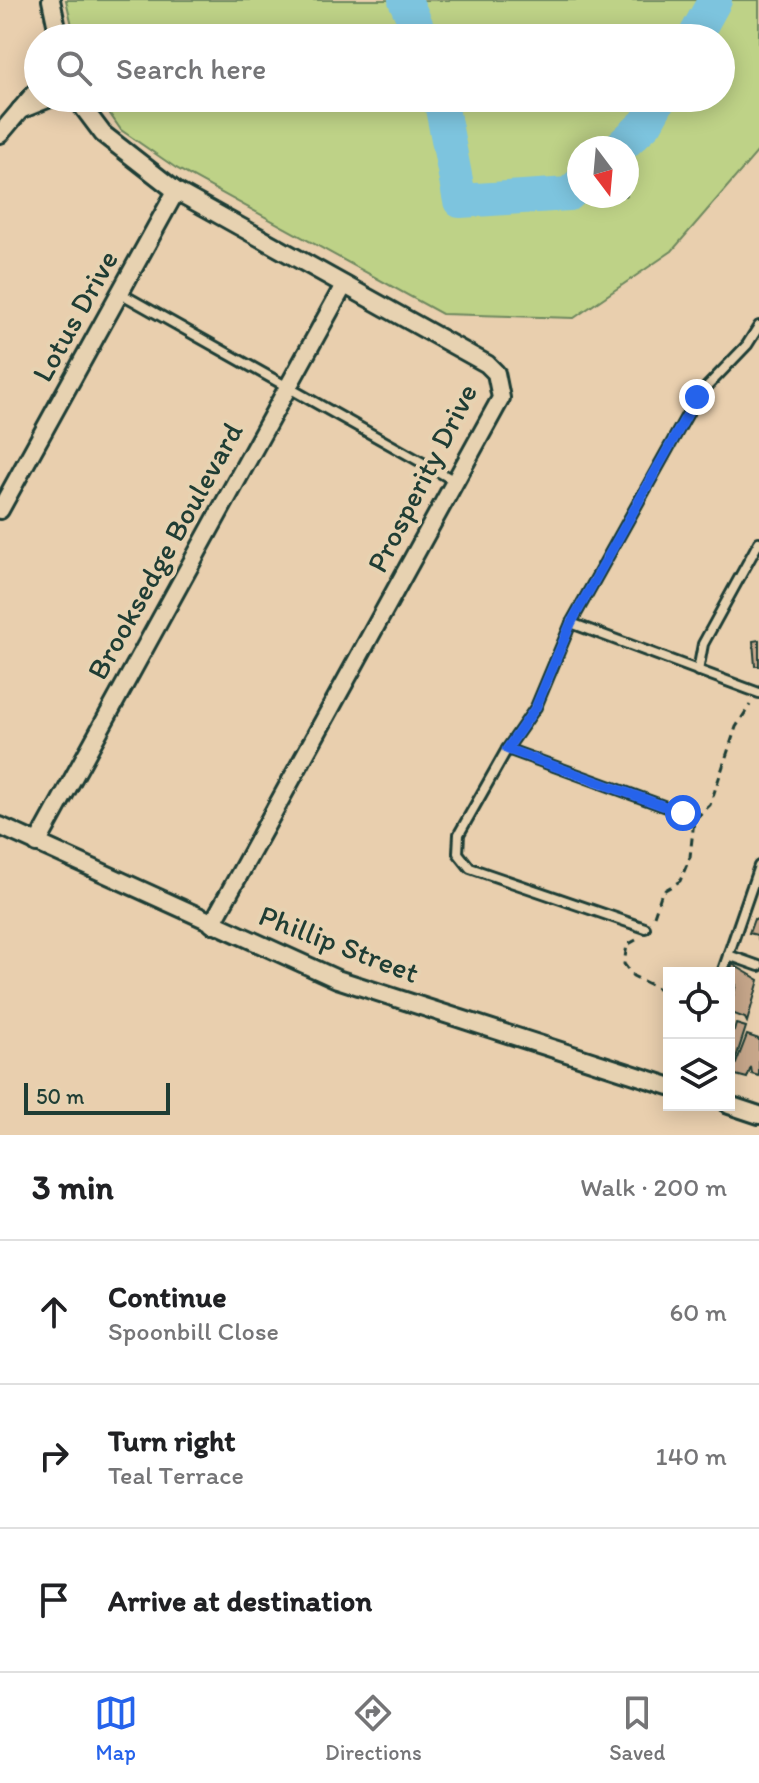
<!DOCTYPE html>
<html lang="en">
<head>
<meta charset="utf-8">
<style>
  body { margin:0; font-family:Itim,sans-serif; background:#f6f6f6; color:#202124 }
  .controls { position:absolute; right:24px; bottom:24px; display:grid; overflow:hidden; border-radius:0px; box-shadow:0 4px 20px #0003 }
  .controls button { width:72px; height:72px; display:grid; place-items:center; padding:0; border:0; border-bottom:2px solid #e0e0e0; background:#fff; color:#202124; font:40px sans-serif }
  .compass { position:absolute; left:567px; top:136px; width:72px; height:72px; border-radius:50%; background:#fff; box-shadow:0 4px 20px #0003; rotate:164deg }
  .scale { position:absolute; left:24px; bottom:20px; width:146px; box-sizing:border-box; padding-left:8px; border:4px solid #1f3d34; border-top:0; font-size:22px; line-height:28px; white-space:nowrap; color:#1f3d34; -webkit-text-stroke:6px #e7d2b1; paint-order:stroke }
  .stop { position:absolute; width:24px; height:24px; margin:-18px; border:6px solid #2563eb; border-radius:50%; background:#fff }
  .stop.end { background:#2563eb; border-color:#fff; box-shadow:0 2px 8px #0008 }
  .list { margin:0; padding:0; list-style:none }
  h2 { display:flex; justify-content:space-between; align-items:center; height:104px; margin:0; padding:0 32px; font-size:34px }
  h2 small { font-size:26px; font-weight:400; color:#757577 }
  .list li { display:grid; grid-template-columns:52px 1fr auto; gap:24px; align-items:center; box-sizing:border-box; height:144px; padding:0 32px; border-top:2px solid #e0e0e0 }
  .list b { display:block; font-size:30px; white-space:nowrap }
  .list p { margin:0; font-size:26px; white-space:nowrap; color:#757577 }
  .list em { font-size:26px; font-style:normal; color:#757577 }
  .icon { flex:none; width:44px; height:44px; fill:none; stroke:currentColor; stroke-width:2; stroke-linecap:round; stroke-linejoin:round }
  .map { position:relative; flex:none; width:759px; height:1135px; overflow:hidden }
  .search { position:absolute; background:#fff; box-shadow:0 4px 20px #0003; left:24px; right:24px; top:24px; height:88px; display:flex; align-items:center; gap:20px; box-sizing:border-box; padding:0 28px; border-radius:44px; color:#757577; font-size:30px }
  .sheet { height:536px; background:#fff }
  nav { display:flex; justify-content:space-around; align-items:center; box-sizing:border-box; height:112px; border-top:2px solid #e0e0e0; background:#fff; font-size:22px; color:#757577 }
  nav a { display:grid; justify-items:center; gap:4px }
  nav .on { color:#2563eb }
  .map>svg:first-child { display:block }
</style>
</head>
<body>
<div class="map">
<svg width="759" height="1135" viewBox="0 0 759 1135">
  <rect width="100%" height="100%" fill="#e9cfae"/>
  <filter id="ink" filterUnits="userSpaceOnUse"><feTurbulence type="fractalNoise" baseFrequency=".0125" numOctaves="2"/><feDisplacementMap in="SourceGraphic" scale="16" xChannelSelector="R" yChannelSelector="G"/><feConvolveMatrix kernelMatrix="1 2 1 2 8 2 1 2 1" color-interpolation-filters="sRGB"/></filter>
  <g filter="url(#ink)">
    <path fill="#bed287" stroke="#6e885e" stroke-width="2" fill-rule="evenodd" d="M66,0H759V150L672,251L574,318L442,314L176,168L121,130L99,98H721V38H75ZM579,148H627V196H579Z"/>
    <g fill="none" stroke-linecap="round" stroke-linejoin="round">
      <g stroke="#7dc4de" stroke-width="34">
        <path d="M405,0L422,38"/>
        <path d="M694,38L715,0"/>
        <path d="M440,98L460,201L569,194L579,185"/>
        <path d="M619,148L646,123L660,98"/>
      </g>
    </g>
    <g fill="#c7a78b" stroke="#1f3d34" stroke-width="2">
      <path d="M759,640V666H755L753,641Z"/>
      <path d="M754,919L759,921V941L757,935L749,933Z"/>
      <path d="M732,964L759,980L747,1022L745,1018L729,1012L736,985L729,983Z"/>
      <path d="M736,1024L746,1027L733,1067L729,1066V1030L734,1031Z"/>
      <path d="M747,1035L759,1039V1076L752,1074L751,1067L747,1078L732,1074Z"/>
    </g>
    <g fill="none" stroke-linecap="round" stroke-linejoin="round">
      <defs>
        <g id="service">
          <path d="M120,293L455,481"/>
          <path d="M571,623L759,693"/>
          <path d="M698,671L703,644L759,542"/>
          <path d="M507,749L683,813"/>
          <path d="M645,928L470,868L458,853L459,834L507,749L536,707L571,623L697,397L747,345L759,326"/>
          <path d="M728,955L759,966"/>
          <path d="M722,973L759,866"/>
        </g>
        <g id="minor">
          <path d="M51,0L59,38"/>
          <path d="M76,98L103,134L176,191L487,364L496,373L501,398L212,924"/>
          <path d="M20,110L50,98"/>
          <path d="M0,134L38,89"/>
          <path d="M0,510L176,191"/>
          <path d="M0,826L337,979L669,1086"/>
          <path d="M37,844L344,285"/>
          <path d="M729,1105L759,1115"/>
        </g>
      </defs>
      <use href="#service" stroke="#1f3d34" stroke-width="14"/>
      <use href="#minor" stroke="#1f3d34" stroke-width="22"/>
      <g stroke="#1f3d34" stroke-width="3" stroke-dasharray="8 6" stroke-linecap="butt">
        <path d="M654,916L662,892L680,881L690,857L694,820L710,805L736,727L750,705"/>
        <path d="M636,940L627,945L624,964L633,976L669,994"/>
      </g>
      <use href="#service" stroke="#e7d2b1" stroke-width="8"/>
      <use href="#minor" stroke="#e7d2b1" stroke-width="16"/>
    </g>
  </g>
  <g fill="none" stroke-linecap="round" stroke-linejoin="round" filter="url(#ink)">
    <path stroke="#2563eb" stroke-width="10" d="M683,813L507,749L536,707L571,623L697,397"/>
  </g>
  <g text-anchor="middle" stroke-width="8" stroke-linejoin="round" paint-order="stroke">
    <g font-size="30" fill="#1f3d34" stroke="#e7d2b1">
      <text transform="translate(75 316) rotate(-61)" y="10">Lotus Drive</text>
      <text transform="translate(422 478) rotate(-63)" y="10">Prosperity Drive</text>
      <text transform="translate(165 551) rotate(-61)" y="10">Brooksedge Boulevard</text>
      <text transform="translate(339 944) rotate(21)" y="10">Phillip Street</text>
    </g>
  </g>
</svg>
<div class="controls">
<button><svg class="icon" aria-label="locate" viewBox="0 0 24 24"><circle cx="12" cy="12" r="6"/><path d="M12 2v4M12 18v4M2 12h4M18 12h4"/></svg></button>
<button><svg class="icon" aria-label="layers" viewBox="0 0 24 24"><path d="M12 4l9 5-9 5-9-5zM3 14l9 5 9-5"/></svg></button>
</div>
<svg class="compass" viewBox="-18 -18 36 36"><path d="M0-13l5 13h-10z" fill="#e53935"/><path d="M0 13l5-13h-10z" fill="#757577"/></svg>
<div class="scale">50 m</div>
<div class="stop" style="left:683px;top:813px"></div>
<div class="stop end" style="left:697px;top:397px"></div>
<div class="search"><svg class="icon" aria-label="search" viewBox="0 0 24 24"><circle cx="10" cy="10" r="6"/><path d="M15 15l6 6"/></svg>Search here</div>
</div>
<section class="sheet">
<h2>3 min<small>Walk · 200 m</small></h2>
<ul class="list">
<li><svg class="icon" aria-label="ahead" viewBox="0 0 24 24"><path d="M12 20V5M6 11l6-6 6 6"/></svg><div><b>Continue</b><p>Spoonbill Close</p></div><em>60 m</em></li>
<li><svg class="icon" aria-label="right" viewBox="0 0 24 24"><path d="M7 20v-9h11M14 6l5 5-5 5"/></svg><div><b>Turn right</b><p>Teal Terrace</p></div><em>140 m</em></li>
<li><svg class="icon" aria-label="arrive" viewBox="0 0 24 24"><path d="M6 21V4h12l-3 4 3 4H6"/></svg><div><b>Arrive at destination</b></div></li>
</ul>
</section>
<nav>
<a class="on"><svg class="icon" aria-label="map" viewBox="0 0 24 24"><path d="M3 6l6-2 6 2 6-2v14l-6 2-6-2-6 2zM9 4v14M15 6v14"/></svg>Map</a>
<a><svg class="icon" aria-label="directions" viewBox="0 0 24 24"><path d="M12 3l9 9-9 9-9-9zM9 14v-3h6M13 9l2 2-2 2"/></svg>Directions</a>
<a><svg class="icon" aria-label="saved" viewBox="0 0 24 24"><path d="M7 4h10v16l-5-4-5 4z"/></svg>Saved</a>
</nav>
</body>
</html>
